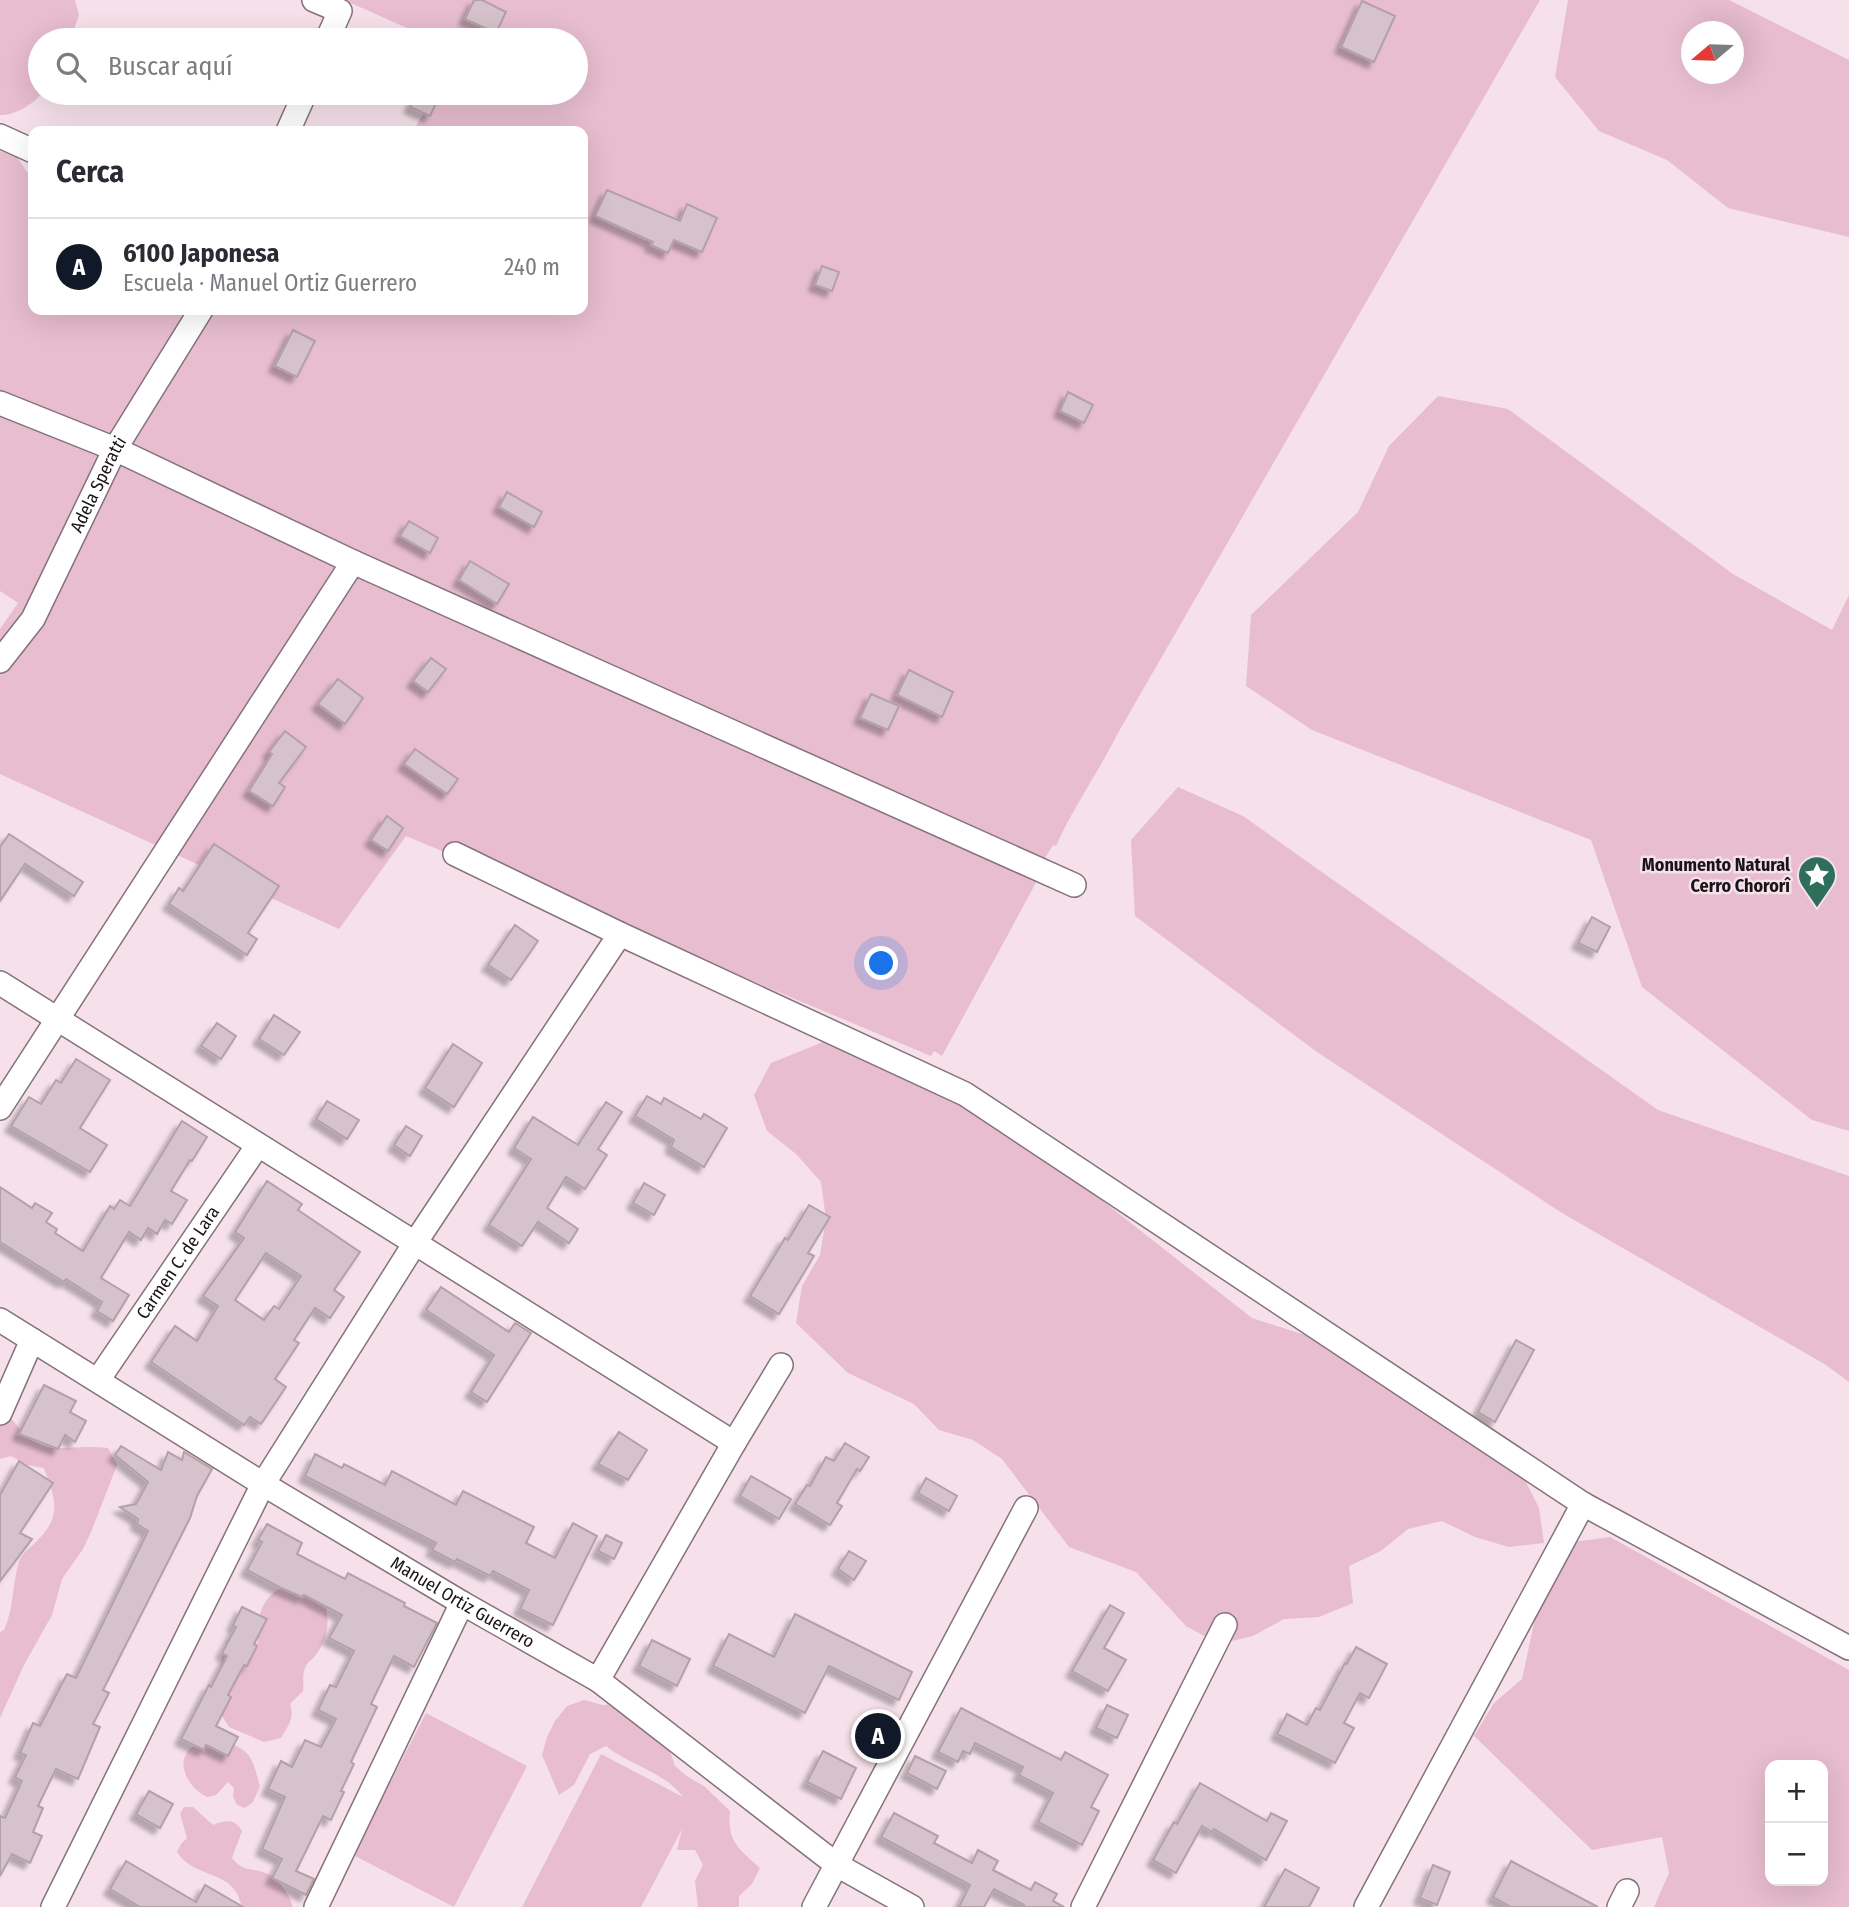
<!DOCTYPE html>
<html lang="es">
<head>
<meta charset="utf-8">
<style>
  body { margin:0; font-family:"Fira Sans Condensed",sans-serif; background:#f7f7f7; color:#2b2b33 }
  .controls { position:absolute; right:21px; bottom:21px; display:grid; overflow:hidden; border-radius:14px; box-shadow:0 7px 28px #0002 }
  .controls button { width:63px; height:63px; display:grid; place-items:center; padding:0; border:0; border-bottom:2px solid #e1e1e2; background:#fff; color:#2b2b33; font:35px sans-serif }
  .compass { position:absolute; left:1681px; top:21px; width:63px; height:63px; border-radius:50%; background:#fff; box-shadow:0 7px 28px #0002; rotate:251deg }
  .you { position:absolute; left:882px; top:964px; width:24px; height:24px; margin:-18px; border:5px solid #fff; border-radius:50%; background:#1a73e8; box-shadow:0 0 0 10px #1a73e833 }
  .badge { display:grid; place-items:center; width:46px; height:46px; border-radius:50%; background:#111827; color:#fff; font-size:23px; font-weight:700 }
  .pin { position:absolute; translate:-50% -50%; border:4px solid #fff; box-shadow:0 2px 7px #0006 }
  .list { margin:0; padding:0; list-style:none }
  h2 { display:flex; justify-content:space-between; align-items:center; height:91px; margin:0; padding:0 28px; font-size:30px }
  h2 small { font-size:23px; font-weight:400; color:#7c7c81 }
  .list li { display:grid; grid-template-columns:46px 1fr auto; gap:21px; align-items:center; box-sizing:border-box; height:98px; padding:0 28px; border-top:2px solid #e1e1e2 }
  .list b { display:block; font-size:26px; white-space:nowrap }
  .list p { margin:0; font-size:23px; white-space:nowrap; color:#7c7c81 }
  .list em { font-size:23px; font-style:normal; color:#7c7c81 }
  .icon { flex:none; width:38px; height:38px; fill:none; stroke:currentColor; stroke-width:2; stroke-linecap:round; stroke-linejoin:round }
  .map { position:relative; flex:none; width:1849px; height:1907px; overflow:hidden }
  .search { position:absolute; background:#fff; box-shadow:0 7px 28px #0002; left:28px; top:28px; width:560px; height:77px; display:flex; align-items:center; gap:18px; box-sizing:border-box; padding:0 24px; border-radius:38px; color:#7c7c81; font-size:26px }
  .panel { position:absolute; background:#fff; box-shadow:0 7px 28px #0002; left:28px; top:126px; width:560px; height:189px; border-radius:14px }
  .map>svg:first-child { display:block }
</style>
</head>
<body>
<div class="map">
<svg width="1849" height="1907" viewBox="0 0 1849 1907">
  <defs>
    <filter id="shadow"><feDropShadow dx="-6" dy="6" stdDeviation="2" flood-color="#0004"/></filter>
  </defs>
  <rect width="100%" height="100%" fill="#f6e1ea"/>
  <g fill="#e7bdcf" fill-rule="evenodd">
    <path d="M0,0H75L79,15L70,40H40V93H42C34,104 14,116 0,115Z"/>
    <path d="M344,0H1540L1118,733C1099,771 1074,806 1056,846L1053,845L1034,877L1038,879L942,1056L934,1051L931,1056L406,836L339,929L0,774V629L18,603L0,591V151L17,157L27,172L33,175V310H322L327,312L329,310H583V131H413L436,93H576V40H434Z"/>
    <path d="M1568,0H1729L1849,60V237L1728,208L1667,160L1599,131L1555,77ZM1692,32H1734V74H1692Z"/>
    <path d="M1438,396L1508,409L1733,574L1832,630L1849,595V1131L1812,1120L1642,987L1591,840L1312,730L1246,686L1251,615L1358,512L1389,446Z"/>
    <path d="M1178,787L1243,816L1658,1110L1849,1176V1382L1826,1365L1562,1213L1317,1052L1135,916L1131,840Z"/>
    <path d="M838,1036L877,1038L1054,1160L1081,1184L1252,1318L1354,1351L1524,1478L1539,1508L1544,1543L1509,1547L1475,1537L1442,1521L1408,1529L1381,1551L1349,1566L1353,1603L1319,1617L1284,1619L1253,1636L1219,1644L1186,1626L1136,1572L1069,1547L1002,1459L973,1440L939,1430L914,1404L848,1373L796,1323L802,1286L820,1255L826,1219L821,1182L796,1154L767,1131L754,1095L771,1063Z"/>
    <path d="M12,1369L23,1383L11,1418C43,1462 62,1443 108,1448L117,1465L91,1532L83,1549L62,1579L52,1615L24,1665L0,1718V1632L4,1630C14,1608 12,1585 19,1562C22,1554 31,1547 37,1541C63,1515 55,1499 44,1468L27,1465L11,1456L0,1459V1382Z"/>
    <path d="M1610,1537L1849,1670V1907H1654L1669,1873L1662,1837L1592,1850L1474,1736L1494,1703L1522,1679L1538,1605L1573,1542ZM1770,1765H1823V1881H1770Z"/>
    <path d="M285,1586L323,1597C330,1618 330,1637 315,1656C312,1660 307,1662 305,1668C302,1675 304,1683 303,1691L290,1704C295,1718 288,1726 281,1738L264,1742L229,1727L220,1713L227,1687L234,1684L221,1676L220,1667L226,1641C236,1635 248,1637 258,1644C256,1619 261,1596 285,1586Z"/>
    <path d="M584,1700L603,1705L622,1704L663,1731L675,1766L688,1777L704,1786L730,1811C727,1842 739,1849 760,1868L752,1884L739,1896V1907H698L695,1881L703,1865L695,1850H677L682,1829L641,1907H522L601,1754L683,1797C665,1772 629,1765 606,1746L590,1754L574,1785L559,1795L542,1755L547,1737L555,1721L567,1706Z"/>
    <path d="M426,1713L527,1766L454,1907L353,1855Z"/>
    <path d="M223,1741C252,1750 252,1758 260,1786L253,1802L245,1808L237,1805L233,1797L234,1788L228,1782L216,1795L207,1797C191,1790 173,1764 191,1748C199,1741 213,1742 223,1741Z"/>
    <path d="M184,1807H193L213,1825C225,1820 235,1818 242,1831L232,1858C242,1871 250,1868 263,1872C279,1878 288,1892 293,1907H242C240,1902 239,1896 236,1892C224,1872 191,1875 177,1852L181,1844L187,1838L180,1814Z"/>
  </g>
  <g fill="#d6c2ca" stroke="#b3a0a8" stroke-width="2" fill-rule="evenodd" filter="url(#shadow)">
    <path d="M474,0H482L506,12L496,33L465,19Z"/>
    <path d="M1362,1L1395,16L1374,62L1341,47Z"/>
    <path d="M417,93L437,101L430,116L410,107Z"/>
    <path d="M607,190L680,221L687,204L717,218L702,252L674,240L668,253L651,245L653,242L595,216Z"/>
    <path d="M822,266L839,272L832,291L815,285Z"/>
    <path d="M293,330L315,341L297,377L275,366Z"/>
    <path d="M1068,392L1093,405L1084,423L1060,411Z"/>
    <path d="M507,492L542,512L534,527L499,507Z"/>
    <path d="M409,521L438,538L430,553L400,536Z"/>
    <path d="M470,561L509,584L497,604L459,580Z"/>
    <path d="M431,658L446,669L428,692L413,681Z"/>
    <path d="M909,670L953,692L942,717L897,695Z"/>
    <path d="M338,679L363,698L345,724L318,704Z"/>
    <path d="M871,694L899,706L888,730L860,718Z"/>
    <path d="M285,731L306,747L279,783L285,787L273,806L249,791L272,754L269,752Z"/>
    <path d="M415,749L458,779L447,794L404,764Z"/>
    <path d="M387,816L403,828L388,851L371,840Z"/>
    <path d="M9,834L83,882L74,896L25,864L0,901V847Z"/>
    <path d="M214,844L279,886L248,933L257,939L247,955L169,904L179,888L183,891Z"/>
    <path d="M1592,917L1610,927L1597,952L1578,943Z"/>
    <path d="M515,925L538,941L511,980L488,965Z"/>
    <path d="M274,1015L300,1032L284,1055L259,1039Z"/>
    <path d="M217,1023L236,1036L221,1059L201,1046Z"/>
    <path d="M453,1044L482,1063L454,1107L425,1088Z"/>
    <path d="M76,1059L110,1080L80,1128L107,1145L90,1172L11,1126L29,1097L41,1104L56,1080L61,1083Z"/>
    <path d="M647,1096L661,1104L664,1098L701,1119L704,1114L727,1128L704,1167L671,1147L674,1140L635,1116Z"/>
    <path d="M327,1101L359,1120L347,1139L316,1119Z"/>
    <path d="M606,1102L622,1112L598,1149L607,1155L585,1189L566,1177L547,1208L578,1229L569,1243L538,1222L522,1246L489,1225L531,1159L514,1148L533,1117L578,1145Z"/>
    <path d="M182,1121L207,1137L192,1161L190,1160L171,1191L187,1200L172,1224L165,1220L157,1234L148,1228L141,1240L129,1232L101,1278L129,1295L113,1321L97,1311L102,1302L66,1279L64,1282L0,1242V1187L32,1208L35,1203L52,1213L46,1222L57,1229L55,1233L83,1251L110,1206L114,1209L120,1200L130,1206Z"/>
    <path d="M406,1126L422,1136L410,1156L394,1145Z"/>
    <path d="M267,1181L302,1204L298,1210L360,1252L334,1290L344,1297L330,1318L315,1308L294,1340L299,1343L275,1379L286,1387L261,1424L250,1417L244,1425L151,1362L175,1326L197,1341L218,1306L203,1296L244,1238L235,1232ZM266,1253L301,1276L279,1309L274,1306L264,1320L235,1300Z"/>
    <path d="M644,1183L665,1195L654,1215L633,1203Z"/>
    <path d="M809,1205L830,1217L808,1253L814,1256L779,1314L750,1296L785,1238L788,1240Z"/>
    <path d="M441,1287L509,1332L515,1323L531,1333L487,1402L471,1392L494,1355L426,1310Z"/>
    <path d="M1516,1340L1534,1350L1495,1422L1478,1412Z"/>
    <path d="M44,1385L76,1401L70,1412L86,1421L75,1442L65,1435L58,1449L19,1434Z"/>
    <path d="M619,1432L647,1450L628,1480L598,1464Z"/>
    <path d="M845,1443L869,1457L860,1471L857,1469L837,1503L842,1506L830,1525L795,1504L807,1485L810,1486L826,1457L834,1461Z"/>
    <path d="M121,1446L161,1470L168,1452L182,1460L184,1452L212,1469L197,1496L190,1518L103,1690L109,1693L93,1724L100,1727L78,1779L56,1769L38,1806L43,1808L33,1832L42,1836L30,1863L12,1854L0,1876V1816L5,1818L22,1781L15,1777L26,1755L20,1753L33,1723L40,1726L67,1674L76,1678L148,1531L137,1524L138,1519L120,1507L136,1504L148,1482L115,1455Z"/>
    <path d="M315,1454L342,1468L344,1464L385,1485L392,1471L456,1505L463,1491L534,1527L526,1543L555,1558L573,1523L597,1536L553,1625L520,1609L529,1590L493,1571L490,1576L457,1559L455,1562L432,1550L436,1543L305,1476Z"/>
    <path d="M19,1461L53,1483L20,1533L32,1539L0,1581V1495Z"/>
    <path d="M751,1476L791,1499L779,1519L740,1496Z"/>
    <path d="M926,1478L957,1496L949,1511L918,1493Z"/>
    <path d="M267,1524L302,1543L297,1554L345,1579L348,1573L405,1603L404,1606L437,1623L414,1667L394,1656L371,1704L377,1707L351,1762L354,1764L341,1791L344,1792L331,1820L323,1816L296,1871L314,1879L306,1895L272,1878L282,1859L262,1849L285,1797L268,1789L281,1761L292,1767L305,1740L321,1747L336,1719L318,1710L330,1685L336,1687L354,1651L329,1638L342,1615L304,1595L302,1597L279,1587L247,1570L262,1542L258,1540Z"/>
    <path d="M606,1535L622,1543L614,1559L598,1551Z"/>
    <path d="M849,1551L866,1561L854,1580L838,1569Z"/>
    <path d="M1110,1605L1124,1613L1104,1648L1126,1660L1108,1691L1072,1671Z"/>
    <path d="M242,1607L267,1619L254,1644L257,1646L247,1666L244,1665L228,1695L231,1697L216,1726L238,1737L228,1756L206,1745L204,1750L181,1739L209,1685L211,1687L227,1656L222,1653L236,1627L233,1625Z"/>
    <path d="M795,1614L912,1672L899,1700L829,1666L805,1713L713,1666L729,1634L774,1657Z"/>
    <path d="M652,1640L690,1659L677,1686L639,1666Z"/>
    <path d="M1356,1647L1387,1664L1369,1698L1360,1693L1344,1723L1354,1728L1335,1763L1277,1734L1287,1714L1307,1725L1316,1708L1320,1710L1345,1663L1347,1664Z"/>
    <path d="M1107,1705L1128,1715L1117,1738L1096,1728Z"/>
    <path d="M961,1708L1061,1760L1065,1752L1108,1775L1091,1807L1099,1811L1082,1845L1038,1822L1053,1793L1019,1775L1023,1767L975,1743L970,1754L963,1751L958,1762L938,1752Z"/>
    <path d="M823,1751L856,1768L841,1799L807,1782Z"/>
    <path d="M915,1756L946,1771L937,1789L907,1773Z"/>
    <path d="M1200,1783L1267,1821L1271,1813L1287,1821L1266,1860L1214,1829L1212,1832L1202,1826L1176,1873L1153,1860L1174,1822L1177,1824Z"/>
    <path d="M149,1791L173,1804L160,1828L136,1814Z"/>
    <path d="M894,1813L938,1836L934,1843L972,1863L978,1850L998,1861L993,1870L1031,1890L1035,1882L1057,1894L1053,1901L1064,1907H1023L1024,1905L994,1889L984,1907H959L970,1885L881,1837Z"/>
    <path d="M126,1861L196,1902L205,1885L243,1907H140L110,1889Z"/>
    <path d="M1511,1861L1598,1907H1511L1493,1897Z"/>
    <path d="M1433,1865L1450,1872L1437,1905L1420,1898Z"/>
    <path d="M1285,1869L1319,1888L1309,1907H1264Z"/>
  </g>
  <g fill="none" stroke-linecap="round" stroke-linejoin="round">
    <defs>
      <g id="street">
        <path d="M314,0L340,11L327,40"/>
        <path d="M288,131L305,93"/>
        <path d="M0,136L33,151"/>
        <path d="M0,403L115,449L353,562L1074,885"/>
        <path id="s1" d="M0,661L33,619L115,449L201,310"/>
        <path d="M455,854L620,934L965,1094L1583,1504L1849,1648"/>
        <path d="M0,983L734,1443"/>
        <path d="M0,1108L353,562"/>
        <path id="s2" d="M0,1320L263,1484L462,1603L598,1680L837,1865L912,1907"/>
        <path id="s3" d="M98,1380L258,1145"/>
        <path d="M0,1413L32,1340"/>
        <path d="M598,1680L734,1443L781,1365"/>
        <path d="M53,1907L263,1484L415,1243L620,934"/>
        <path d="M316,1907L462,1603"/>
        <path d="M814,1907L1026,1508"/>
        <path d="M1083,1907L1225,1625"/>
        <path d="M1366,1907L1583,1504"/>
        <path d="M1619,1907L1627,1891"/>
      </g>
    </defs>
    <use href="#street" stroke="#85727a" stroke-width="26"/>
    <use href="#street" stroke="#fff" stroke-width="23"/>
  </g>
  <defs>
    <symbol id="sight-pin" viewBox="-11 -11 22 30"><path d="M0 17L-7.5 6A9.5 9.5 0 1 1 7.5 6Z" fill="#2f6e5b" stroke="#f6e1ea"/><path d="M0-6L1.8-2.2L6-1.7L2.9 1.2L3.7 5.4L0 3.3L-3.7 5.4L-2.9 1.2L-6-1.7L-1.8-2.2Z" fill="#fff"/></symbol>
  </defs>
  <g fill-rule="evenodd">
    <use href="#sight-pin" x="1795" y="853" width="44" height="60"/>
  </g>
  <g text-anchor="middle" stroke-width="5" stroke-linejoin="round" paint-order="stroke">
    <g font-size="18" fill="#1b1417" stroke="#f6e1ea">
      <text dy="6" stroke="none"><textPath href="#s1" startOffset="203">Adela Speratti</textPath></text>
      <text dy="6" stroke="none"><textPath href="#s3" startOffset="142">Carmen C. de Lara</textPath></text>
      <text dy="6" stroke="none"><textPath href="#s2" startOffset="542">Manuel Ortiz Guerrero</textPath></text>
    </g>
    <g font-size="18" font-weight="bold" fill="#1b1417" stroke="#f6e1ea" text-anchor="end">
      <text x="1790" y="871">Monumento Natural<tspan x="1790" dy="21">Cerro Chororî</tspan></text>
    </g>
  </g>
</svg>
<div class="controls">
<button>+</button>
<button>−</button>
</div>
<svg class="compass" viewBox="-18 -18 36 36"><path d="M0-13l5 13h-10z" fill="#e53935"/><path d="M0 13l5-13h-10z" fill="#7c7c81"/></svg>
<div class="you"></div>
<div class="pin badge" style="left:878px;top:1736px">A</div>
<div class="search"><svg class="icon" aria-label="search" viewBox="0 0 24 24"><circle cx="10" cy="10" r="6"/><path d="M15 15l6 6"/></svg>Buscar aquí</div>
<section class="panel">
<h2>Cerca<small></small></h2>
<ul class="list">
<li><span class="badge">A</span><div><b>6100 Japonesa</b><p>Escuela · Manuel Ortiz Guerrero</p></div><em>240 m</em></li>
</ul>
</section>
</div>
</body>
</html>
